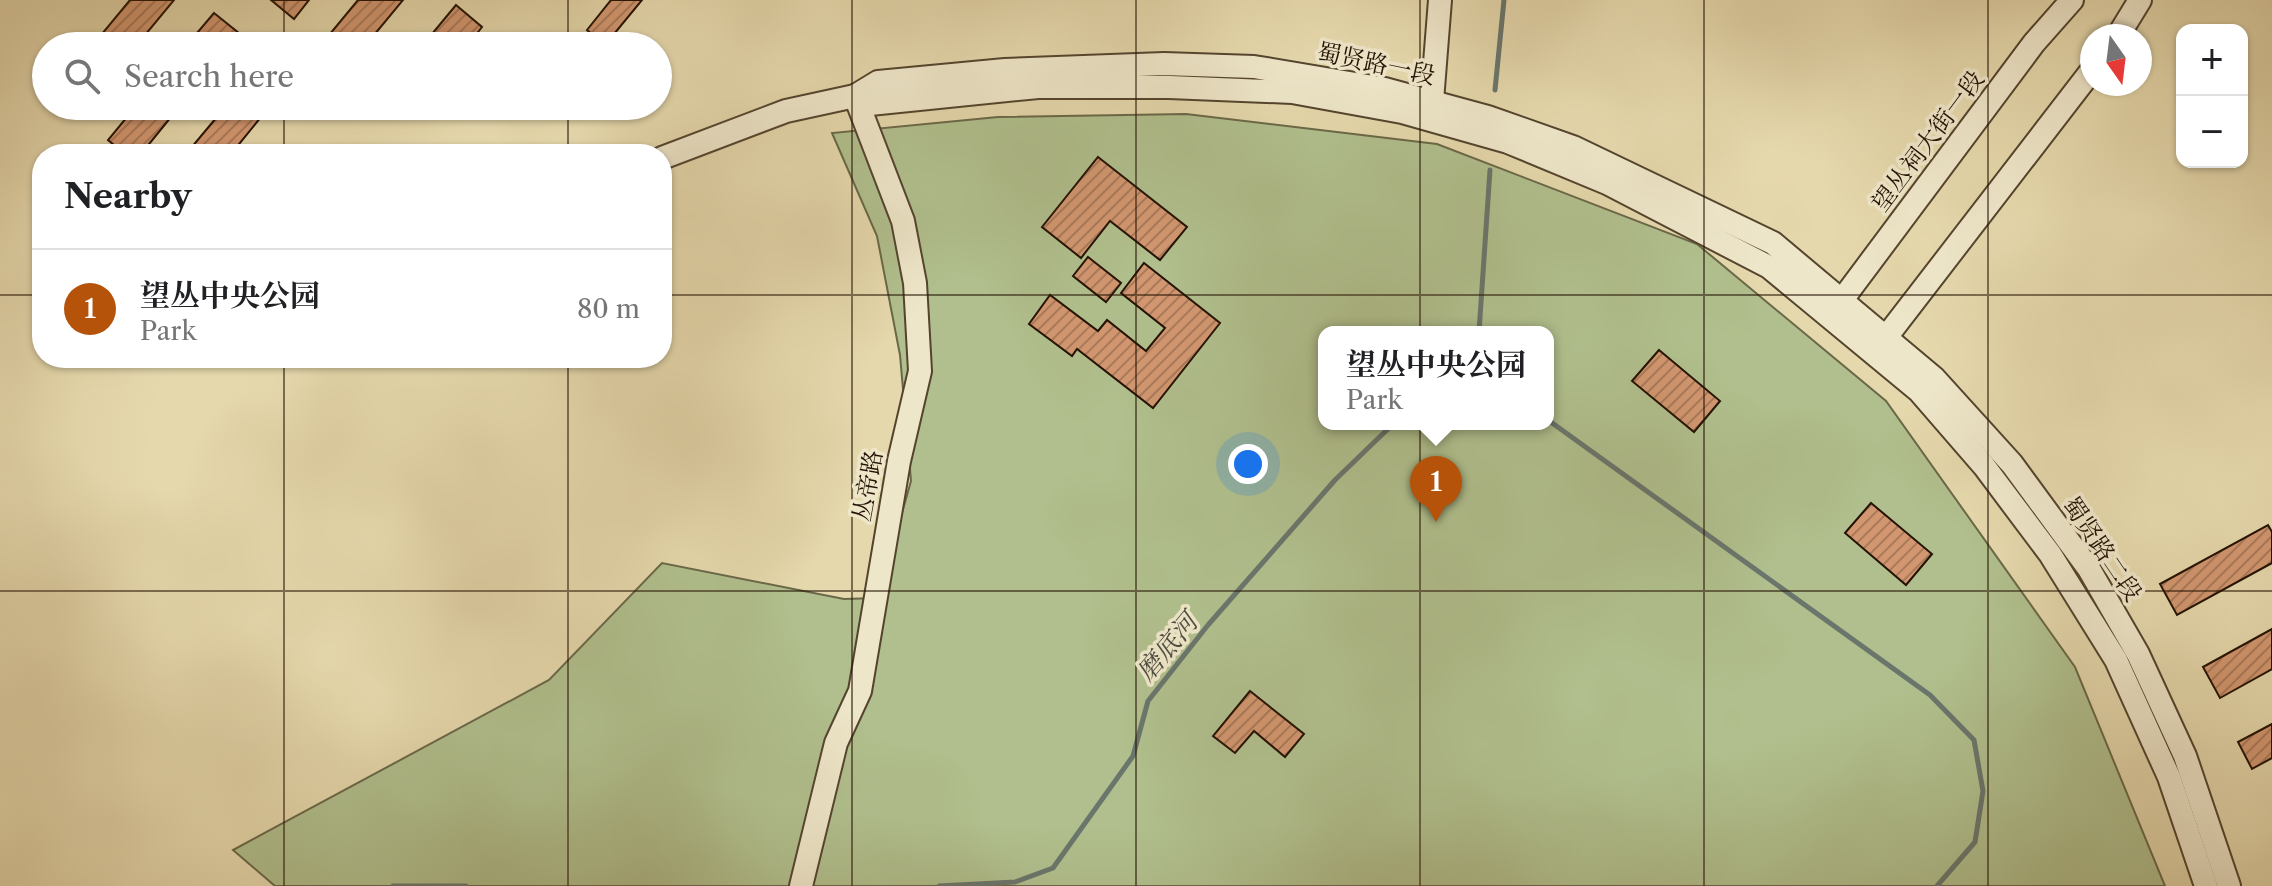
<!DOCTYPE html>
<html lang="en">
<head>
<meta charset="utf-8">
<style>
  body { margin:0; font-family:"Libre Caslon Text","Noto Serif SC",serif; background:#f6f6f6; color:#202124 }
  .controls { position:absolute; right:24px; top:24px; display:grid; overflow:hidden; border-radius:16px; box-shadow:0 2px 6px #0004 }
  .controls button { width:72px; height:72px; display:grid; place-items:center; padding:0; border:0; border-bottom:2px solid #e0e0e0; background:#fff; color:#202124; font:40px sans-serif }
  .compass { position:absolute; left:2080px; top:24px; width:72px; height:72px; border-radius:50%; background:#fff; box-shadow:0 2px 6px #0004; rotate:166deg }
  .you { position:absolute; left:1248px; top:464px; width:28px; height:28px; margin:-20px; border:6px solid #fff; border-radius:50%; background:#1a73e8; box-shadow:0 0 0 12px #1a73e833 }
  .badge { display:grid; place-items:center; width:52px; height:52px; border-radius:50%; background:#b45309; color:#fff; font-size:26px; font-weight:700 }
  .pin { position:absolute; translate:-50% -66px; filter:drop-shadow(0 2px 4px #0008) }
  .pin::after { content:''; position:absolute; top:42px; width:28px; height:24px; background:inherit; clip-path:polygon(0 0,100% 0,50% 100%) }
  .popup { position:absolute; left:1318px; top:326px; width:236px; height:104px; box-sizing:border-box; display:grid; place-content:center; border-radius:16px; background:#fff; filter:drop-shadow(0 2px 6px #0005); font-size:26px; white-space:nowrap; color:#757577 }
  .popup b { font-size:30px; color:#202124 }
  .popup::after { content:''; position:absolute; left:50%; top:100%; margin-left:-16px; border:16px solid transparent; border-top-color:#fff }
  .list { margin:0; padding:0; list-style:none }
  h2 { display:flex; justify-content:space-between; align-items:center; height:104px; margin:0; padding:0 32px; font-size:34px }
  h2 small { font-size:26px; font-weight:400; color:#757577 }
  .list li { display:grid; grid-template-columns:52px 1fr auto; gap:24px; align-items:center; box-sizing:border-box; height:120px; padding:0 32px; border-top:2px solid #e0e0e0 }
  .list b { display:block; font-size:30px; white-space:nowrap }
  .list p { margin:0; font-size:26px; white-space:nowrap; color:#757577 }
  .list em { font-size:26px; font-style:normal; color:#757577 }
  .icon { flex:none; width:44px; height:44px; fill:none; stroke:currentColor; stroke-width:2; stroke-linecap:round; stroke-linejoin:round }
  .map { position:relative; flex:none; width:2272px; height:886px; overflow:hidden }
  .search { position:absolute; background:#fff; box-shadow:0 2px 6px #0004; left:32px; top:32px; width:640px; height:88px; display:flex; align-items:center; gap:20px; box-sizing:border-box; padding:0 28px; border-radius:44px; color:#757577; font-size:30px }
  .panel { position:absolute; background:#fff; box-shadow:0 2px 6px #0004; left:32px; top:144px; width:640px; height:224px; border-radius:32px }
  .map>svg:first-child { display:block }
</style>
</head>
<body>
<div class="map">
<svg width="2272" height="886" viewBox="0 0 2272 886">
  <defs>
    <pattern id="building-hatch" width="6" height="6" patternUnits="userSpaceOnUse" patternTransform="scale(2)"><rect width="6" height="6" fill="#d29770"/><path d="M-1 1l2-2M0 6l6-6M5 7l2-2" fill="none" stroke="#aa7a5a"/></pattern>
  </defs>
  <rect width="100%" height="100%" fill="#e5d8ac"/>
  <filter id="stains"><feTurbulence type="fractalNoise" baseFrequency=".0025" numOctaves="4"/><feColorMatrix values="0 0 0 0 .2 0 0 0 0 .09 0 0 0 0 .02 0 0 0 .5 -.17"/></filter>
  <radialGradient id="worn" r=".72"><stop offset=".6" stop-color="#630" stop-opacity="0"/><stop offset="1" stop-color="#630" stop-opacity=".3"/></radialGradient>
  <path fill="#b0bf8d" stroke="#6a6848" stroke-width="2" fill-rule="evenodd" d="M1186,114L1437,144L1697,244L1886,401L2075,667L2165,886H275L233,850L549,680L662,563L844,599L878,598L911,481L900,355L877,236L832,133L998,117ZM1324,332H1548V424H1324Z"/>
  <g fill="none" stroke-linecap="round" stroke-linejoin="round">
    <g stroke="#6a766c" stroke-width="5">
      <path d="M1495,90L1504,0"/>
      <path d="M1479,332L1490,170"/>
      <path d="M1548,420L1930,695L1974,740L1983,791L1975,842L1937,886"/>
      <path d="M393,886H466"/>
      <path d="M939,886L1015,882L1053,868L1133,756L1148,701L1208,625L1335,480L1393,424"/>
    </g>
  </g>
  <g fill="url(#building-hatch)" stroke="#241204" stroke-width="2">
    <path d="M130,0H174L136,46H92Z"/>
    <path d="M271,0H309L294,19Z"/>
    <path d="M358,0H403L365,46H320Z"/>
    <path d="M611,0H642L605,45L587,30Z"/>
    <path d="M456,5L482,27L467,46H422Z"/>
    <path d="M214,13L240,34L230,46H186Z"/>
    <path d="M136,106H180L141,154H125L108,140Z"/>
    <path d="M226,106H270L231,154H186Z"/>
    <path d="M1098,157L1187,227L1160,260L1110,221L1081,258L1042,227Z"/>
    <path d="M1088,257L1121,283L1106,302L1073,276Z"/>
    <path d="M1144,263L1220,323L1153,408L1077,349L1072,356L1029,324L1050,295L1098,331L1107,320L1146,351L1165,328L1121,293Z"/>
    <path d="M1659,350L1720,401L1694,432L1632,381Z"/>
    <path d="M1871,503L1932,554L1906,585L1845,533Z"/>
    <path d="M2268,525L2272,532V563L2177,615L2160,584Z"/>
    <path d="M2272,629V669L2220,698L2203,667Z"/>
    <path d="M1250,691L1304,734L1285,757L1254,731L1235,753L1213,736Z"/>
    <path d="M2272,724V758L2252,769L2238,742Z"/>
  </g>
  <g fill="none" stroke-linecap="round" stroke-linejoin="round">
    <defs>
      <g id="minor">
        <path d="M2118,36L2140,0"/>
        <path d="M855,96L870,104L1038,87H1169L1292,92L1402,112L1508,142L1607,183L1769,267L1919,391L1984,466L2050,554L2116,660L2169,777L2206,886"/>
        <path d="M1432,101L1440,0"/>
        <path d="M662,158L786,111L855,96L878,82L1005,70L1164,64L1254,67L1385,89L1488,117L1573,147L1773,243L1934,378L2012,464L2089,569L2138,654L2185,756L2229,886"/>
        <path d="M1833,312L2034,43L2072,0"/>
        <path d="M1877,349L2092,70"/>
        <path d="M801,886L836,743L860,691L899,461L920,371L915,283L903,221L855,96"/>
      </g>
    </defs>
    <use href="#minor" stroke="#54442e" stroke-width="26"/>
    <use href="#minor" stroke="#eee6c9" stroke-width="22"/>
  </g>
  <path fill="none" stroke="#241204" stroke-width="2" stroke-opacity="0.55" d="M284,0V46M568,0V46M852,0V886M1136,0V886M1420,0V886M1704,0V886M1988,0V886M284,106V154M568,106V154M0,295H42M662,295H2272M284,358V886M568,358V886M0,591H2272"/>
  <g text-anchor="middle" stroke-width="7" stroke-linejoin="round" paint-order="stroke">
    <g font-size="24" fill="#241204" stroke="#eee6c9">
      <text transform="translate(1376 64) rotate(12)" y="8">蜀贤路一段</text>
      <text transform="translate(1928 141) rotate(-53)" y="8">望丛祠大街一段</text>
      <text transform="translate(868 486) rotate(-80)" y="8">丛帝路</text>
      <text transform="translate(2102 549) rotate(56)" y="8">蜀贤路二段</text>
    </g>
    <g font-size="26" font-style="italic" fill="#4d4c41" stroke="#eee6c9">
      <text transform="translate(1167 647) rotate(-50)" y="9">磨底河</text>
    </g>
  </g>
  <rect width="100%" height="100%" filter="url(#stains)"/>
  <rect width="100%" height="100%" fill="url(#worn)"/>
</svg>
<div class="controls">
<button>+</button>
<button>−</button>
</div>
<svg class="compass" viewBox="-18 -18 36 36"><path d="M0-13l5 13h-10z" fill="#e53935"/><path d="M0 13l5-13h-10z" fill="#757577"/></svg>
<div class="you"></div>
<div class="pin badge" style="left:1436px;top:522px">1</div>
<div class="popup"><b>望丛中央公园</b>Park</div>
<div class="search"><svg class="icon" aria-label="search" viewBox="0 0 24 24"><circle cx="10" cy="10" r="6"/><path d="M15 15l6 6"/></svg>Search here</div>
<section class="panel">
<h2>Nearby<small></small></h2>
<ul class="list">
<li><span class="badge">1</span><div><b>望丛中央公园</b><p>Park</p></div><em>80 m</em></li>
</ul>
</section>
</div>
</body>
</html>
